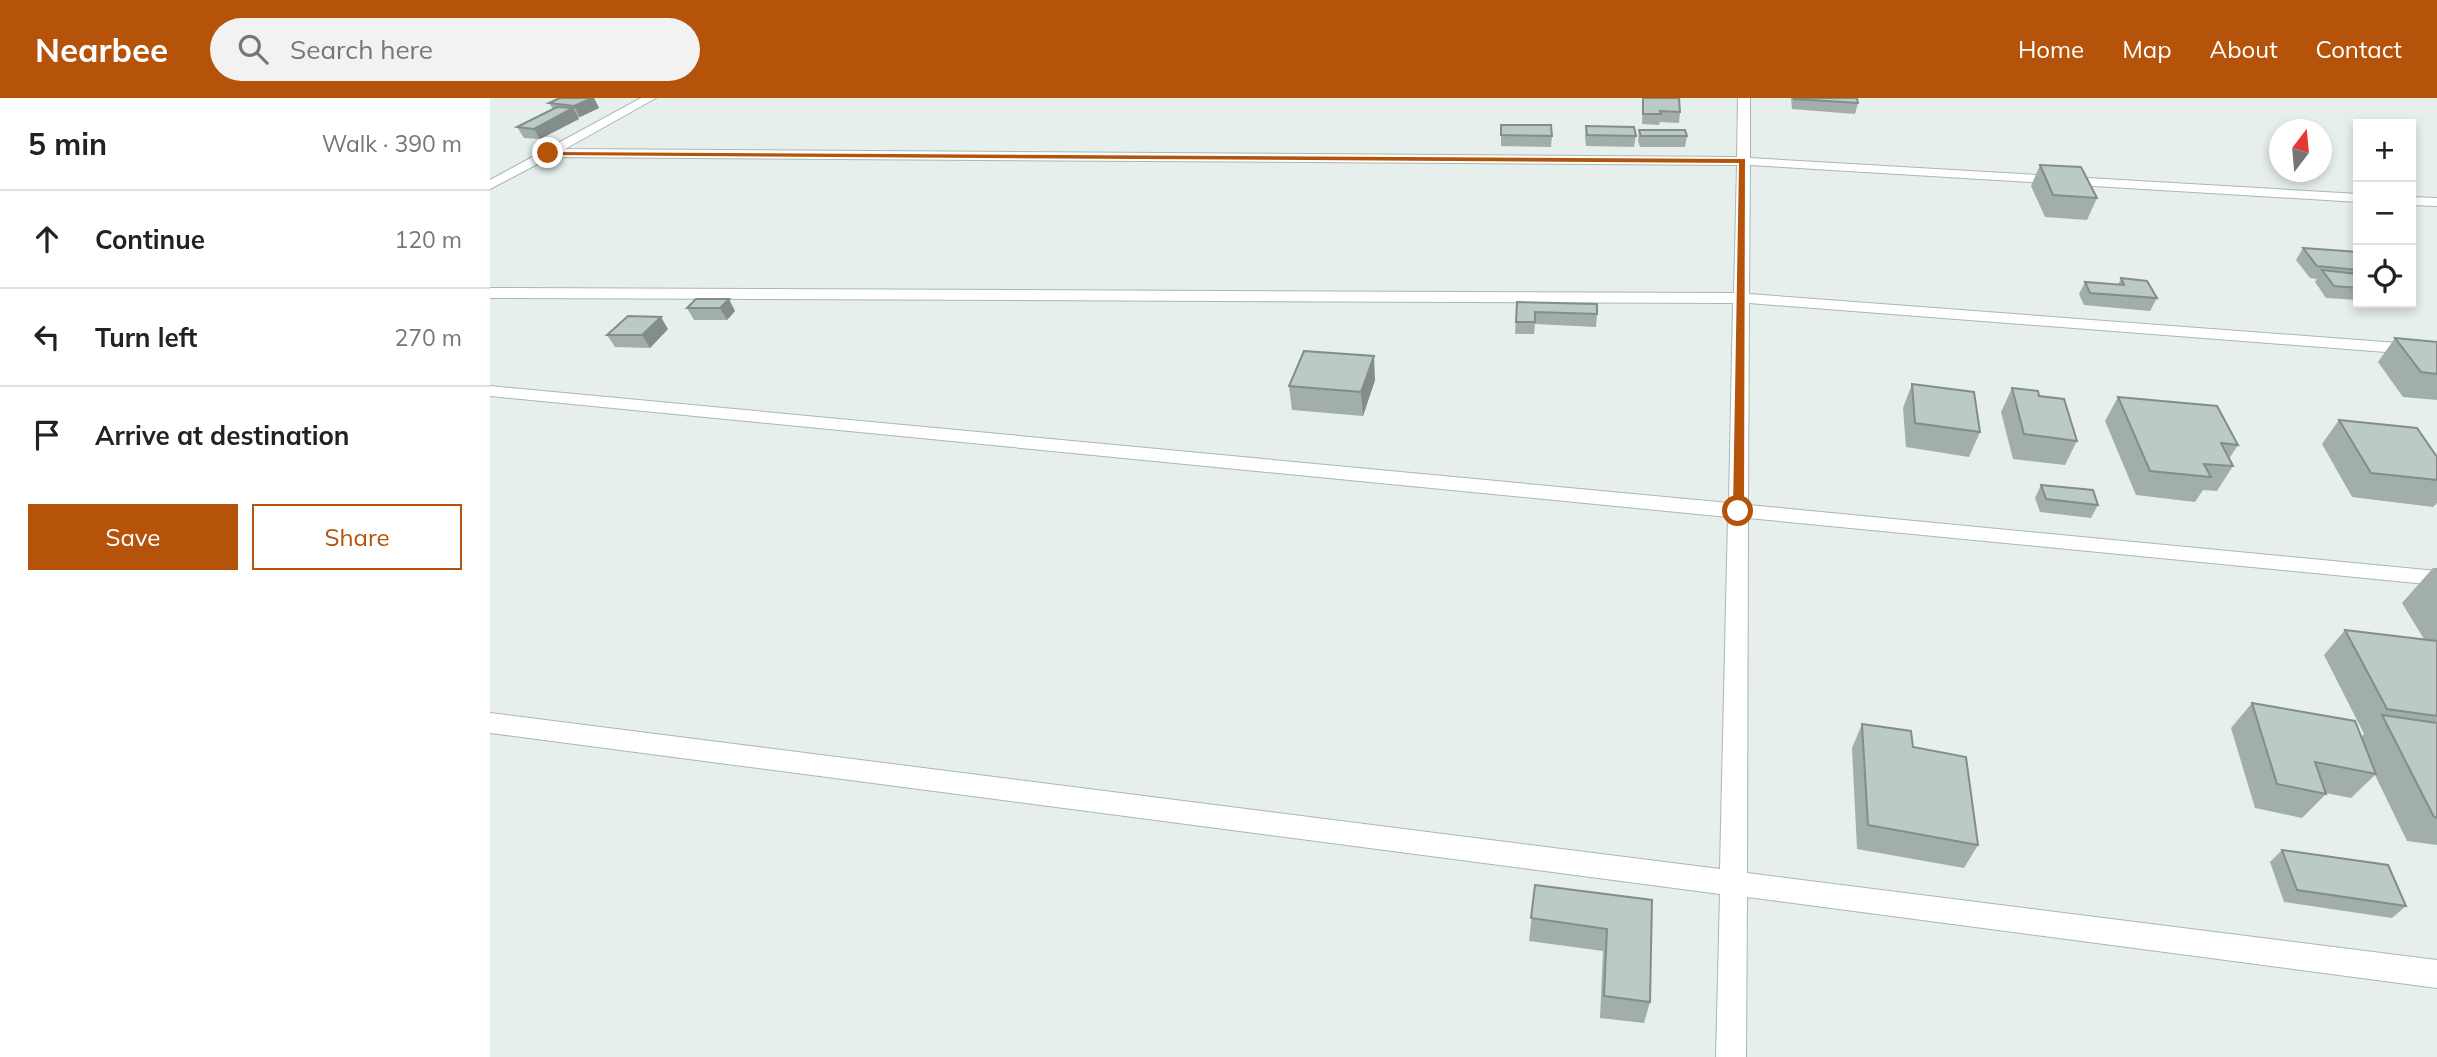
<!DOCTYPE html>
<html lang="en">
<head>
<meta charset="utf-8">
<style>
  body { margin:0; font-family:Mulish,sans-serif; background:#f2f2f2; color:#222 }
  .controls { position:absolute; right:21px; top:21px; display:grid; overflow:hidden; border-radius:0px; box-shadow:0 4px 10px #0003 }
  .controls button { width:63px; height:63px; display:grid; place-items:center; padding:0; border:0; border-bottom:2px solid #e0e0e0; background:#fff; color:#222; font:35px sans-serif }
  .compass { position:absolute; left:1779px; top:21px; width:63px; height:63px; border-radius:50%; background:#fff; box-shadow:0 4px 10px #0003; rotate:16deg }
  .stop { position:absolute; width:21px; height:21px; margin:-16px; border:5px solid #b45309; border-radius:50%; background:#fff }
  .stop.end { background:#b45309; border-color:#fff; box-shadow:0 2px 7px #0008 }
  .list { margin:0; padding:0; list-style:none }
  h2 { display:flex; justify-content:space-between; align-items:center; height:91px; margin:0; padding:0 28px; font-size:30px }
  h2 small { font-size:23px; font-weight:400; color:#767676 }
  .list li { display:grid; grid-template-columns:46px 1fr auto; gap:21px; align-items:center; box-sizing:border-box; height:98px; padding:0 28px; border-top:2px solid #e0e0e0 }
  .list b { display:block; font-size:26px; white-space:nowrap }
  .list em { font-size:23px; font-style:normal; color:#767676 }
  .actions { display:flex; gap:14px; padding:21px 28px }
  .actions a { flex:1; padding:16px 0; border:2px solid #b45309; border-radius:0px; text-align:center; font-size:24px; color:#b45309 }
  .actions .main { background:#b45309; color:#fff }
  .icon { flex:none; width:38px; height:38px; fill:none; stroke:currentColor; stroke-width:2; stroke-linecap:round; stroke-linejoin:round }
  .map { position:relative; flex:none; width:1947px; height:959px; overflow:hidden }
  header { display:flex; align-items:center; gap:42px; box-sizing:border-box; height:98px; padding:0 35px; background:#b45309; color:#fff }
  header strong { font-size:33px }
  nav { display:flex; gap:38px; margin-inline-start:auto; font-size:24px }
  .search { width:490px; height:63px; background:#f2f2f2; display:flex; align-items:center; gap:18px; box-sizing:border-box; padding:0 24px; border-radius:38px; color:#767676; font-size:26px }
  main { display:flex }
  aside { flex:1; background:#fff }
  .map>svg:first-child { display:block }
</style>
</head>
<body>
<header>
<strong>Nearbee</strong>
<div class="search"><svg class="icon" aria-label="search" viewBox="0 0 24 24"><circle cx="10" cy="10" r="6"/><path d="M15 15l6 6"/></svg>Search here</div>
<nav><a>Home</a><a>Map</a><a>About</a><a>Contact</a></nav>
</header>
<main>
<aside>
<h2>5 min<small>Walk · 390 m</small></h2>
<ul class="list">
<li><svg class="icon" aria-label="ahead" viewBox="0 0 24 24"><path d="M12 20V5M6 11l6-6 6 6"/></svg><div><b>Continue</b></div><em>120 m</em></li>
<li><svg class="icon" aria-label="left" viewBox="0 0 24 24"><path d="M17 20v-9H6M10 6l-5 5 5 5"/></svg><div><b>Turn left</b></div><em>270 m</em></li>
<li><svg class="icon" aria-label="arrive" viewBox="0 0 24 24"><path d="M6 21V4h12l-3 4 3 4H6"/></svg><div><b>Arrive at destination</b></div></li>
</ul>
<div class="actions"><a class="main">Save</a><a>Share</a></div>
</aside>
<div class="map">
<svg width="1947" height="959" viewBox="0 0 1947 959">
  <rect width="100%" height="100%" fill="#e6efeb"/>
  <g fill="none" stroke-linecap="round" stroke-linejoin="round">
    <defs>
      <g id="minor">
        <path d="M151,0H166L75,51L1247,59L1248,0H1260V60L1868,96V104L1260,67L1259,196L1947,248V258L1259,205L1258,407L1947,473V487L1258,420L1257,775L1947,862V890L1257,799L1256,959H1226L1230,796L0,635V615L1230,771L1238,419L0,298V288L1239,405L1243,205L0,200V190L1244,195L1247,67L61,59L0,91V82Z"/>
        <path d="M1921,99L1947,100V108L1921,107Z"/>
      </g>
    </defs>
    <use href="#minor" stroke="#a8b8b2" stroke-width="2"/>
    <use href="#minor" fill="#fff" fill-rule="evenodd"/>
  </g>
  <g fill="#a1aea9">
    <path d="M70,0H104L109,10L90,19H88L89,21L50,41L34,40L27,29L63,11L59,5Z"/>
    <path d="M1153,0L1190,14L1189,25L1170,24L1169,27L1152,26Z"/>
    <path d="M1301,0H1367L1368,5L1365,16L1302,11Z"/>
    <path d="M1011,27L1062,38L1061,49L1011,48Z"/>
    <path d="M1096,28L1146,38L1144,49L1096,48L1095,39Z"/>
    <path d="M1149,32L1197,38L1195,49H1150L1148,43Z"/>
    <path d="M1550,67L1607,100L1597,122L1555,119L1541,88Z"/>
    <path d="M1813,150L1868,154V202L1836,200L1825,184L1827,181L1820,180L1806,162Z"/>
    <path d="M1631,180L1667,200L1660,213L1594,207L1589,196L1595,184L1628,187Z"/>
    <path d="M206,201L245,213L237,222H204L197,210Z"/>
    <path d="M1027,204L1107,216L1106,229L1045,226L1044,236H1025Z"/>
    <path d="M178,231L160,250L125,249L117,237Z"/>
    <path d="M1905,240L1947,244V302L1913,299L1888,264Z"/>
    <path d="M885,282L873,318L802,312L799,288Z"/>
    <path d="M1422,286L1490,334L1479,359L1416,349L1413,310Z"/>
    <path d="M1522,290L1549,298L1587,343L1575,367L1523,361L1511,314Z"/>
    <path d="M1628,299L1748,347L1739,361L1743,368L1727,393L1713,392L1705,404L1646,397L1615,323Z"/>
    <path d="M1849,322L1947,359V405L1943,409L1862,399L1832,346Z"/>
    <path d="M1551,387L1608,407L1601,420L1550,414L1545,400Z"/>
    <path d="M1943,470H1947V747L1917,743L1885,677L1861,700L1836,695V696L1812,720L1765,710L1741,630L1762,605L1871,639L1874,636L1834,557L1855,532L1934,541L1912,505Z"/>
    <path d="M1372,626L1423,649L1488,747L1474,770L1367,751L1362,650Z"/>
    <path d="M1792,752L1916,808L1902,820L1794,804L1780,764Z"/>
    <path d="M1045,787L1162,802L1160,904L1154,925L1110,920L1113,853L1039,843Z"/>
  </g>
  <g fill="#838d89">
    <path d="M102,0H104L109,10L90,19L84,8Z"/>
    <path d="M83,10L89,21L50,41L44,31Z"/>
    <path d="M239,201L245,213L237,222L230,210Z"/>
    <path d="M171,219L178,231L160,250L152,237Z"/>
    <path d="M884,258L885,282L873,318L871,294Z"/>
  </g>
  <g fill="#bbcac4" stroke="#838d89" stroke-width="2">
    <path d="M70,0H102L84,8L59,5Z"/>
    <path d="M1153,0H1189L1190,14L1170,13L1171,16H1153Z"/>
    <path d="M1304,0H1367L1368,5L1304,1Z"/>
    <path d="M67,9L83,10L44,31L27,29Z"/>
    <path d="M1011,27H1061L1062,38L1011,37Z"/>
    <path d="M1096,28L1144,29L1146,38L1097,37Z"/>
    <path d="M1149,32H1195L1197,38H1151Z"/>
    <path d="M1550,67L1591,69L1607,100L1563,97Z"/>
    <path d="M1813,150L1868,154V172L1827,168Z"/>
    <path d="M1832,172L1868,176V190L1844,188Z"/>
    <path d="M1631,180L1657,183L1667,200L1600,195L1595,184L1634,187Z"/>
    <path d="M206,201H239L230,210H197Z"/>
    <path d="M1027,204L1107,206V216L1045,214V224H1026Z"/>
    <path d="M138,218L171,219L152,237H117Z"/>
    <path d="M1905,240L1947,244V276L1931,274Z"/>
    <path d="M814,253L884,258L871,294L799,288Z"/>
    <path d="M1422,286L1484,294L1490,334L1425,325Z"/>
    <path d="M1522,290L1548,293L1549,298L1574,301L1587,343L1534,336Z"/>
    <path d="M1628,299L1727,308L1748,347L1731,345L1743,368L1714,366L1721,379L1660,373Z"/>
    <path d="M1849,322L1927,330L1947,359V382L1881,375Z"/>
    <path d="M1551,387L1603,392L1608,407L1556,401Z"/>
    <path d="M1855,532L1947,543V618L1897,611Z"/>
    <path d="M1762,605L1865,623L1886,676L1825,664L1836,696L1787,686Z"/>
    <path d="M1892,617L1947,625V720L1944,719Z"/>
    <path d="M1372,626L1421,633L1423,649L1476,659L1488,747L1378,727Z"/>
    <path d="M1792,752L1898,767L1916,808L1807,792Z"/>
    <path d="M1045,787L1162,802L1160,904L1114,898L1117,831L1041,820Z"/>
  </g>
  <path fill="#b45309" d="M56,54L1255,61L1254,413L1248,417L1243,413L1249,65L58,57Z"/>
</svg>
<div class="controls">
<button>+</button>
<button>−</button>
<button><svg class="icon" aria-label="locate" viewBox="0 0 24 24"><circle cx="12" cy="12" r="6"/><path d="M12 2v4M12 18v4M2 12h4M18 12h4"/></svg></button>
</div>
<svg class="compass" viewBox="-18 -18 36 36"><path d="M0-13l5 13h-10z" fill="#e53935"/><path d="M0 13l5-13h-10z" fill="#767676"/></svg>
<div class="stop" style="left:1248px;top:413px"></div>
<div class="stop end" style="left:58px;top:55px"></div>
</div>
</main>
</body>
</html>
